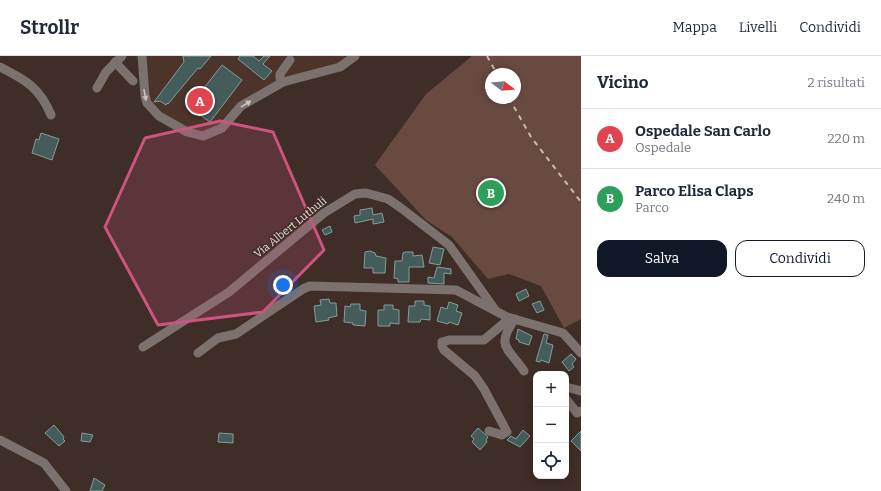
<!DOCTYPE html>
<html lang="it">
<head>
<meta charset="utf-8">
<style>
  body { margin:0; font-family:Bitter,serif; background:#f6f6f7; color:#1f2937 }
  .controls { position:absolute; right:12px; bottom:12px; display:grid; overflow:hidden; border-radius:8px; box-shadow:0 2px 10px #0003 }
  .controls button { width:36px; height:36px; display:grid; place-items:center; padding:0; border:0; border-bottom:1px solid #e0e1e3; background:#fff; color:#1f2937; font:20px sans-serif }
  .compass { position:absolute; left:485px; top:12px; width:36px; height:36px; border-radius:50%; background:#fff; box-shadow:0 2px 10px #0003; rotate:106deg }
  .you { position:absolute; left:283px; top:229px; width:14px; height:14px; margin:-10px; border:3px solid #fff; border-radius:50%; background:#1a73e8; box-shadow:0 0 0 6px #1a73e833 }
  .badge { display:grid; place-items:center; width:26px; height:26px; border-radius:50%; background:#111827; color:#fff; font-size:13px; font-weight:700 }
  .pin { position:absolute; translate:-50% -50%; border:2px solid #fff; box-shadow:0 1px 4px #0006 }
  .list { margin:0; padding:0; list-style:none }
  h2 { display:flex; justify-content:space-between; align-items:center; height:52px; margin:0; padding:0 16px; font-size:17px }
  h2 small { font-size:13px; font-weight:400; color:#747a83 }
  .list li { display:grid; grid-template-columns:26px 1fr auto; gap:12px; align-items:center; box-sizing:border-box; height:60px; padding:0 16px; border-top:1px solid #e0e1e3 }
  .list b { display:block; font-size:15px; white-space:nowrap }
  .list p { margin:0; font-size:13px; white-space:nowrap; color:#747a83 }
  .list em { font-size:13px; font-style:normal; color:#747a83 }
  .actions { display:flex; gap:8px; padding:12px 16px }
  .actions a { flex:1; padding:9px 0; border:1px solid #111827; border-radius:12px; text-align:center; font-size:14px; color:#111827 }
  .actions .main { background:#111827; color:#fff }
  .icon { flex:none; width:22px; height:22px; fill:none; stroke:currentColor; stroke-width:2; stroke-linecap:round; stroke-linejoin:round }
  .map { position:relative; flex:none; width:581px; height:435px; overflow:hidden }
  header { display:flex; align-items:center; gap:24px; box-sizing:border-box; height:56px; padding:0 20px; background:#fff; border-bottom:1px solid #e0e1e3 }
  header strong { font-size:19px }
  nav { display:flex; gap:22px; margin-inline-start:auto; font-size:14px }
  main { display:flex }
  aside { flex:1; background:#fff }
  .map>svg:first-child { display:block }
</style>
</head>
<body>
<header>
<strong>Strollr</strong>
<nav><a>Mappa</a><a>Livelli</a><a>Condividi</a></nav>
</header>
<main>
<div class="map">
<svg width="581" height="435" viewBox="0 0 581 435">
  <rect width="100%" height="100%" fill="#3f2d27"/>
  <path fill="#4c342b" d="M143,0H351L347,6L287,25L241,50L222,72L203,80L175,69L145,40Z"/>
  <path fill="#684a40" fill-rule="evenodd" d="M472,0H581V263L564,272L541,230L509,218L488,223L452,181L426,164L375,109L426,38ZM491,18H515V42H491Z"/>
  <g fill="#445c5a" stroke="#849d9b">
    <path d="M183,0H211L200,13L198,12L168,48L167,47L166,49L160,45L154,46L184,6Z"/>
    <path d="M240,0H253L259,5L264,0H270L263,8L272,15L264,24L238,3Z"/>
    <path d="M222,9L242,24L210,66L189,51Z"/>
    <path d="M41,77L59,83L52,104L32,97L36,83L39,84Z"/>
    <path d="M372,152L373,159L382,157L384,166L373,168V163L355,167L354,160L360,159V154Z"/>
    <path d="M330,170L332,176L325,179L322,174Z"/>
    <path d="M433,191L444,193L440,209L429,207Z"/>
    <path d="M370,195L375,197L376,200L386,202L385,217H373V212H364L365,196Z"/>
    <path d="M405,196H413V200L422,199L424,211H409V226H398V223L394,222L395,205H402L403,197Z"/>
    <path d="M437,211L451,213V218L444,217V228L428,227V221L434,222Z"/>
    <path d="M526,233L529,240L519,245L516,238Z"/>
    <path d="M329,243L330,247H336L337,260L328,262L329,264L316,266L314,250L321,249L320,244Z"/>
    <path d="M415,245H424V249L430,250V264L421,263L420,266H408L409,250H415Z"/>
    <path d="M540,245L544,254L537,257L532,248Z"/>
    <path d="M449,246L458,249L456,255L462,257L458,269L449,266L448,268L437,265L441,251L447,253Z"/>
    <path d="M351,248H360V254L366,255L365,270L353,269V267L344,266L345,250L350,251Z"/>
    <path d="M384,249H393V253L399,254V268L390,267V270H378V254H384Z"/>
    <path d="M518,273L532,280L529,289L519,286V284L516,283Z"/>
    <path d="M544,278L548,279L546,287L553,289L549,307L541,304L540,306L536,305Z"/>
    <path d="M571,298L576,303L572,308L574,311L569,315L562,306Z"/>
    <path d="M54,369L64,381L63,383L65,385L59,390L45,377Z"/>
    <path d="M478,372L488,381L486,384L487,386L480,394L472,386L474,383L471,380Z"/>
    <path d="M523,374L530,380L520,391L507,384L511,380L516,383Z"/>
    <path d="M581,375V395L571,385Z"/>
    <path d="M82,377L93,379L90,386L81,385Z"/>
    <path d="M219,377L233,378V387L218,386Z"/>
    <path d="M94,422L105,429L102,435H90Z"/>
  </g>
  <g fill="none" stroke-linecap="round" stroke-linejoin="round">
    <g stroke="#7b716e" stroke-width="9">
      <path d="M142,0L145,40L147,47L159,60L175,69L187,76L203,80L222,72L241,50L283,26L340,11L355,0"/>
      <path d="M115,6L133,25"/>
      <path d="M0,11C26,24 40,32 51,59"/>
      <path d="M283,26L280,22V18L290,4"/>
      <path d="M97,32L106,16L122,0"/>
      <path d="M515,263C495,291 508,291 524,315"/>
      <path d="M143,291L229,236L324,157L355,138L366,137L388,143L401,152L449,189L496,255"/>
      <path d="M198,297L218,282L236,278L303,233L310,230L456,234L507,261L563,277L581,297"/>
      <path d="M566,331L581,335"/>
      <path d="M566,343L577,357L581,355"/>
      <path d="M489,375L502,379L507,376L484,333L475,320L444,294L442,290V286L449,284H484L510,262"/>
      <path d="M0,384L44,407L66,435"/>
    </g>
    <g stroke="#c7bab5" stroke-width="2" stroke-dasharray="5 5" stroke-linecap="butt">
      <path d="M487,0L497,18"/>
      <path d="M509,42L531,81L581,146"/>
    </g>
  </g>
  <defs><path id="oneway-solid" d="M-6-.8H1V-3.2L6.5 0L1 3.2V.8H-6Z"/></defs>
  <g fill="#cdc1be">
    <use href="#oneway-solid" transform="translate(145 39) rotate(79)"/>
    <use href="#oneway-solid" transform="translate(246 48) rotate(-32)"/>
  </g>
  <path fill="#cd5380" fill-opacity="0.2" stroke="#cd5380" stroke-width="3" stroke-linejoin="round" d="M220,65L273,76L324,194L263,256L158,269L105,171L145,82Z"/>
  <g text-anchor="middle" stroke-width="3" stroke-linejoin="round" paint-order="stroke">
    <g font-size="11" fill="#e8dcd8" stroke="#3f2d27">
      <text transform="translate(290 171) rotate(-39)" y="4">Via Albert Luthuli</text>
    </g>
  </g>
</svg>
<div class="controls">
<button>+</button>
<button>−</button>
<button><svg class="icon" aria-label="locate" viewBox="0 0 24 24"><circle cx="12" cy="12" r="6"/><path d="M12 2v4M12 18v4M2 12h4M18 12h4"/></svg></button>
</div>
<svg class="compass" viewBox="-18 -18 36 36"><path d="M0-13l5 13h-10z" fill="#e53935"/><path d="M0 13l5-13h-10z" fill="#747a83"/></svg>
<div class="you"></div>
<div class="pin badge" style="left:200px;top:45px;background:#e0444e">A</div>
<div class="pin badge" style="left:491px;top:137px;background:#2e9e5b">B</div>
</div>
<aside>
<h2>Vicino<small>2 risultati</small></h2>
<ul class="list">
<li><span class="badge" style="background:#e0444e">A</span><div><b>Ospedale San Carlo</b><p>Ospedale</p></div><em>220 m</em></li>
<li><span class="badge" style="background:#2e9e5b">B</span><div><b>Parco Elisa Claps</b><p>Parco</p></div><em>240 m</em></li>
</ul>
<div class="actions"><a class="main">Salva</a><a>Condividi</a></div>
</aside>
</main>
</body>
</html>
